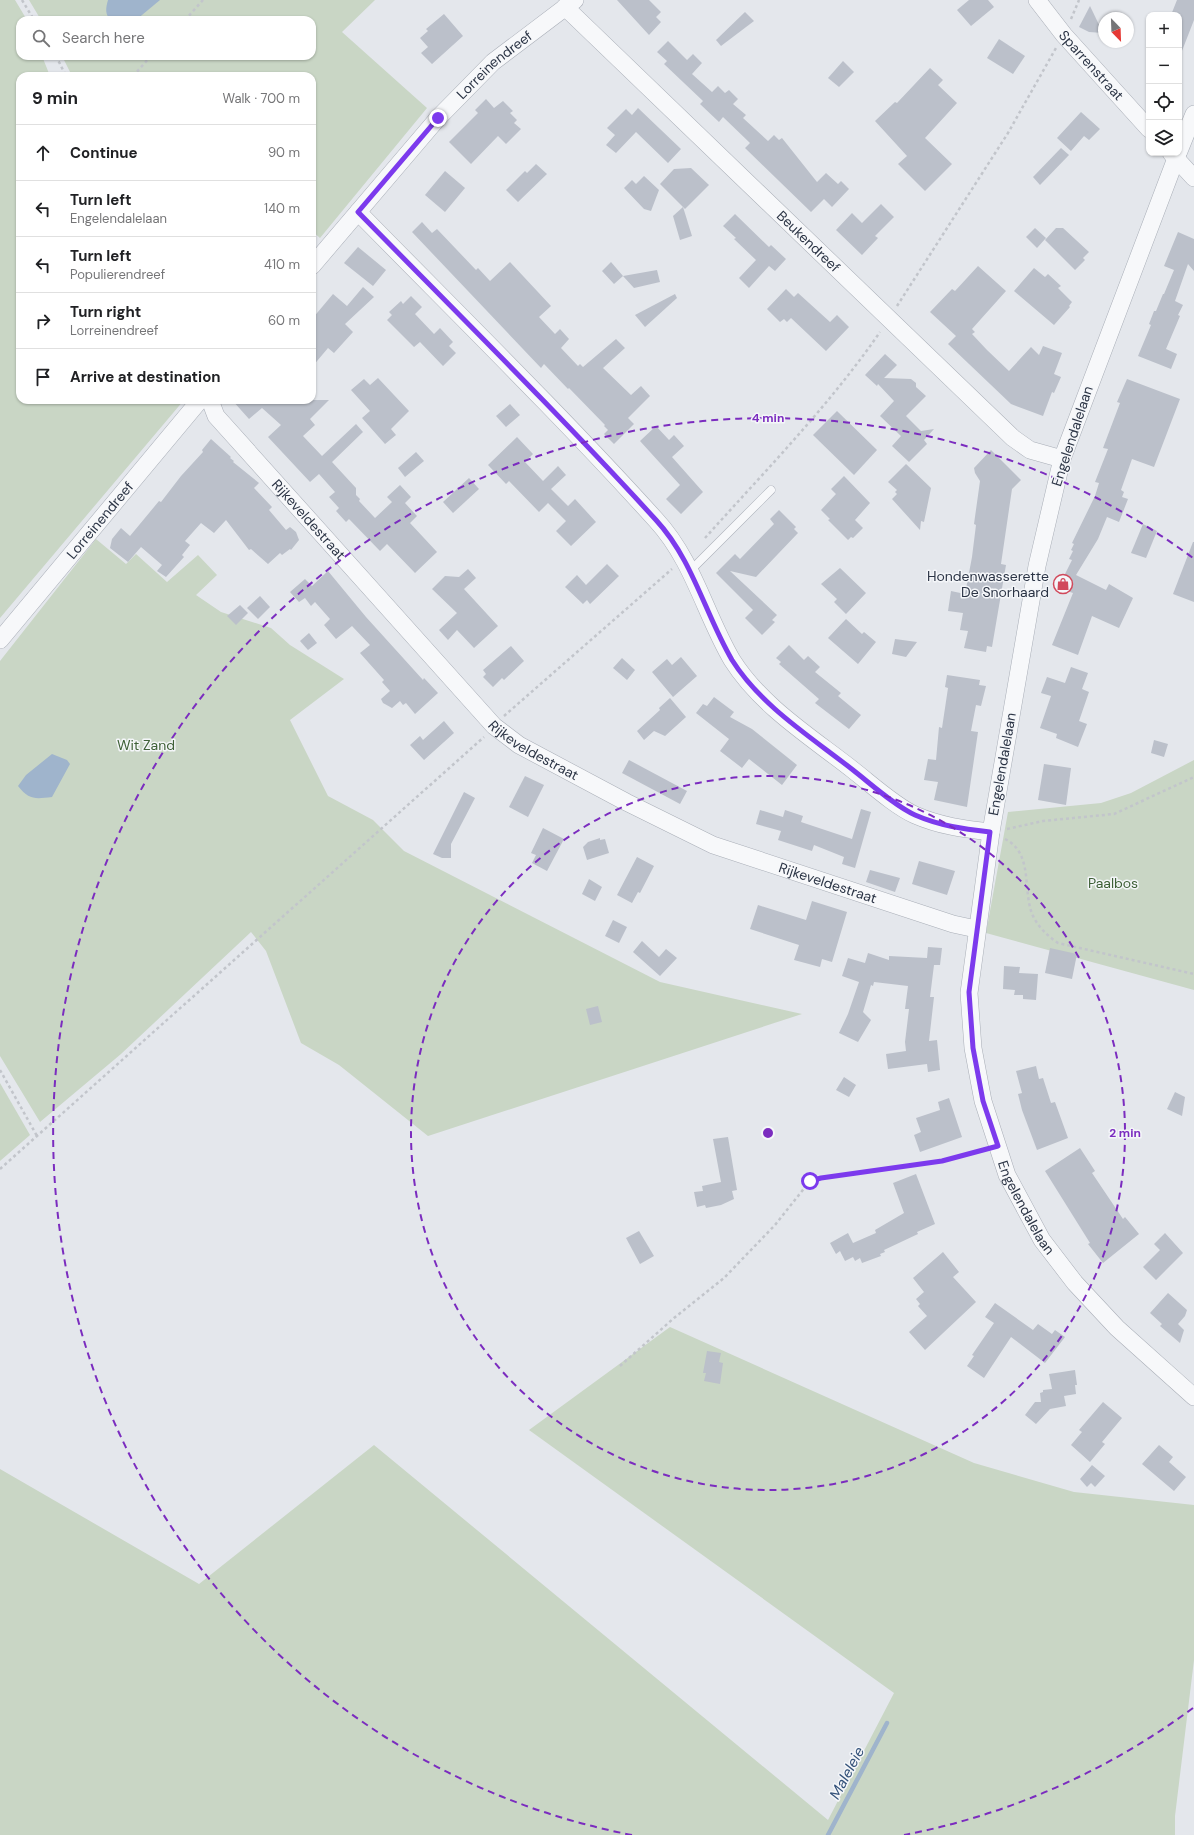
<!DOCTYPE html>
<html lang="en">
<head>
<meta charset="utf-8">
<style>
  body { margin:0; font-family:"DM Sans",sans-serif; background:#f6f6f6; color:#202124 }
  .controls { position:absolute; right:12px; top:12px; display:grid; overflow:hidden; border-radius:8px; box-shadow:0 1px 3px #0004 }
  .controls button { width:36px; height:36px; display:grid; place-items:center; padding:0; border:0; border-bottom:1px solid #e0e0e0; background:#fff; color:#202124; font:20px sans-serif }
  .compass { position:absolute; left:1098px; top:12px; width:36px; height:36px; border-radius:50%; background:#fff; box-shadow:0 1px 3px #0004; rotate:157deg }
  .stop { position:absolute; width:12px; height:12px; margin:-9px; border:3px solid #7c3aed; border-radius:50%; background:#fff }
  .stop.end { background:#7c3aed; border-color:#fff; box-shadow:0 1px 4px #0008 }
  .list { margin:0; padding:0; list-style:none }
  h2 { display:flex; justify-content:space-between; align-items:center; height:52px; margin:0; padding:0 16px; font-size:17px }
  h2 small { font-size:13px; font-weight:400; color:#757577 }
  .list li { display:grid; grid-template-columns:26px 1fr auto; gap:12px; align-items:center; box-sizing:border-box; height:56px; padding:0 16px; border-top:1px solid #e0e0e0 }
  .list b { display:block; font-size:15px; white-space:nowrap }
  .list p { margin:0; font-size:13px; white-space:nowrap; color:#757577 }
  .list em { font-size:13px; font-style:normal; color:#757577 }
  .icon { flex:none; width:22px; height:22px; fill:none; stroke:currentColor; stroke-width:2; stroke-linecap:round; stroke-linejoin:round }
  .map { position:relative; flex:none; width:1194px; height:1835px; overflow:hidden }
  .search { position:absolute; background:#fff; box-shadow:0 1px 3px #0004; left:16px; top:16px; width:300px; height:44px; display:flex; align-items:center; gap:10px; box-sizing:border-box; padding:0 14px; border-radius:12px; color:#757577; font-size:15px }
  .panel { position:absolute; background:#fff; box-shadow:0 1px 3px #0004; left:16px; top:72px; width:300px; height:332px; border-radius:12px }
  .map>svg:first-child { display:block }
</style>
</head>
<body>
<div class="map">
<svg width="1194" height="1835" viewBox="0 0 1194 1835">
  <rect width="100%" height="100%" fill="#e4e7ec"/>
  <g fill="#c9d6c5">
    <path d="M0,0H15L27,20H20V56H42L50,76H20V400H184L0,618Z"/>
    <path d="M29,0H375L342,32L427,108L320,238L312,231V76H72L62,56H312V20H41Z"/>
    <path d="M96,539L126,564L136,554L167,582L198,555L217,575L196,595L221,612L271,628L290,645L344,679L290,720L328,796L373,820L404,851L660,982L802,1014L428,1136L339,1065L301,1043L266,951L251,932L121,1054L40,1122L0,1056V661Z"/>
    <path d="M1194,760V990L986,933L1008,812L1101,803L1131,793Z"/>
    <path d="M0,1083L30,1135L0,1161Z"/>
    <path d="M670,1327L974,1463L1074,1492L1194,1505V1660L1175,1816V1835H0V1469L199,1584L374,1445L828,1820L894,1693L529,1430Z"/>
  </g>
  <g fill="#9fb4cc">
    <path d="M108,0H160L136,20H112C104,16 106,7 108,0Z"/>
    <path d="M52,754L67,760L70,764L52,797C35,799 29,800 18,786L26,775Z"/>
  </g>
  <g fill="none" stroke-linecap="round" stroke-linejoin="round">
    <path stroke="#9fb4cc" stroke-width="4.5" d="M828,1835L887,1723"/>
  </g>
  <g fill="#bbc0ca">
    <path d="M617,0H649L661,12L656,17L661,22L649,35Z"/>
    <path d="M969,0H988L994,7L971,26L957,10Z"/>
    <path d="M1177,0H1194V20L1180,56L1179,15H1171Z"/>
    <path d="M1090,6L1103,33L1089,32L1079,27Z"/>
    <path d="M745,12L754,21L721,46L716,40Z"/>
    <path d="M444,14L463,36L432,64L421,53L428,47L420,38L428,31L426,29Z"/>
    <path d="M999,39L1025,56L1013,74L987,58Z"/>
    <path d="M668,41L687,60L693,54L702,63L692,74L712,92L718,86L725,93L729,90L738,99L733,104L746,115L743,118L768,141L774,135L779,140L782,138L817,182L826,173L838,184L841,181L849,189L832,207L824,199L811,212L745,148L750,143L723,117L719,122L700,104L703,101L664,64L667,61L657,52Z"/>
    <path d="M843,61L854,72L839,87L828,78Z"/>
    <path d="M930,68L943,80L938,85L957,103L925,138L952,164L925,191L898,164L907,156L875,121L895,102L897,103Z"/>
    <path d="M486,99L494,108L503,101L513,111L510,113L517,120L514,123L521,129L506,144L498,136L471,164L449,142L478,113L475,110Z"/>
    <path d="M638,108L681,149L668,163L636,132L616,153L606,145L615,135L607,128L626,109L632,115Z"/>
    <path d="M1081,112L1100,129L1089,140L1084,136L1071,151L1057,138Z"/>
    <path d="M1061,148L1069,155L1040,185L1033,177Z"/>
    <path d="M536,164L547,174L518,202L506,190L525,171L527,173Z"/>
    <path d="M691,168L709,185L685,209L660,184L674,169Z"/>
    <path d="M445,171L465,188L445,212L425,195Z"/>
    <path d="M644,176L659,190L651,211L644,209L624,188L632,180L636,184Z"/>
    <path d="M881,204L894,217L875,236L878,238L862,255L836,230L852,213L862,223Z"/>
    <path d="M683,207L692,236L680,240L673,216Z"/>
    <path d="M735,214L769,247L771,245L786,259L775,271L769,266L749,288L739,278L756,260L734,239L736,238L723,226Z"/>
    <path d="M422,222L432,233L437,229L476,270L478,268L490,281L510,262L551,306L539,317L555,334L560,329L569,339L561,348L578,366L580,364L583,367L616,339L625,348L603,368L631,395L641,386L650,396L628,418L634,424L614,444L604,434L608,430L604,426L605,425L569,388L568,389L544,364L541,368L412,232Z"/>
    <path d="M1035,228L1046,238L1037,248L1026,237Z"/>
    <path d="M1056,228H1063L1089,252L1083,258L1085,260L1075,270L1045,240Z"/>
    <path d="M1178,232L1194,239V271L1188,264L1175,301L1183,305L1178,315L1180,316L1166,349L1177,354L1171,369L1138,356L1151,325L1149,324L1154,311H1156L1163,294H1164L1174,270L1164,266Z"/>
    <path d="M358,247L386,270L373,286L344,263Z"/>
    <path d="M611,262L623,276L657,270L660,282L634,288L623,276L614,284L602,271Z"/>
    <path d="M978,266L1006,291L972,329L975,332L972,334L987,350L1009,371L1031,347L1039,355L1043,346L1062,353L1054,374L1061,377L1054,393L1052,392L1043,416L1011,404L948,344L956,336L930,312L952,289L955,291Z"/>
    <path d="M1034,268L1045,277L1048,274L1061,286L1058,288L1072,302L1069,306L1070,307L1054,325L1014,291Z"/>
    <path d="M363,287L374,297L345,324L353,332L334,353L328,348L312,367V319L333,294L347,306Z"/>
    <path d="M786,289L794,297L798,293L830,322L837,315L849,327L826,351L791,318L787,322L784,319L780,322L767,309Z"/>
    <path d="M675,294L677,298L645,327L635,315Z"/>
    <path d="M411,296L422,307L415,314L434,334L440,328L453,342L449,346L456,353L443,366L420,342L414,347L387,320L392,315L389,312L401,301L403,304Z"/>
    <path d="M885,354L897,365L884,378L911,379L916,383V387L926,396L906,416L921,431L934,429L924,440L927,444L909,462L892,446L901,436L880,416L894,401L878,384L877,386L865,375Z"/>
    <path d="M378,378L409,411L391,429L396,435L385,444L362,418L370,411L351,390L364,379L370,385Z"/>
    <path d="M1127,379L1180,399L1154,467L1132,459L1121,490L1124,492L1122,497L1128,499L1119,522L1107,517L1098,539L1076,575L1106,590L1109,584L1133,598L1119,628L1092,616L1078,655L1052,645L1073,593L1058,588L1072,560L1069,559L1073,551L1071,550L1074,544L1072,543L1095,496L1099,483L1095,482L1108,449L1103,448L1120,403L1117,402Z"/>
    <path d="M232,400H329L310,419L315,425L303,436L322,456L356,424L363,432L332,462L356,488V495L360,499L359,501L375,518L392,502L387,497L400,485L411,497L405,503L417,516L410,523L437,552L415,573L387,544L380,551L349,519L346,522L336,511L339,508L329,497L335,492L319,474L310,482L268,437L281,425L262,408L249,419Z"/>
    <path d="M510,404L520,415L506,427L496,416Z"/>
    <path d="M837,411L877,450L854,475L813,435Z"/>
    <path d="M656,426L669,440L674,435L684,446L672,457L703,492L681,514L666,499L680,485L640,441Z"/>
    <path d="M517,437L533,454L525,462L543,481L558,466L566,475L551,489L568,506L575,499L596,522L571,546L556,531L566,521L548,503L539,512L509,481L506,484L488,465Z"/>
    <path d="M211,439L231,457L230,458L234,461L233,462L259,483L254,488L272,507L269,510L286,530L290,527L296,532L299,540L291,550L290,549L282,555L280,553L268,564L251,549L249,550L226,520L214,533L201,523L185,541L190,545L182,555L184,557L166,577L157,571L162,565L141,547L128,562L110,548L112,539L121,528L130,536L159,501L161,502L181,476L203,452L202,450Z"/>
    <path d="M991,450L1021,480L1012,489L1001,564L1006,565L992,647L987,646L986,652L964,648L968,631L960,630L963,613L948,611L951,591L965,594L972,557L976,525L974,524L980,481L975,473L974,468Z"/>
    <path d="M416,452L424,461L405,477L398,468Z"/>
    <path d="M906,464L931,488L924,522L921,521L920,530L892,499L897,494L895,492L897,490L888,482Z"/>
    <path d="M844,476L870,503L855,520L863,528L853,538L851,537L848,540L828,520L830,519L821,510L836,494L831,489Z"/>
    <path d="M469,478L479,489L453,513L443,502Z"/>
    <path d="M779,510L796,527L794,529L798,533L756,577L730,571L777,615L772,620L775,622L762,635L745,618L753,610L716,573L735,554L740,559L774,524L770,519Z"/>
    <path d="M1143,524L1157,531L1146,558L1131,553Z"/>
    <path d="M1193,542H1194V602L1173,594Z"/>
    <path d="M607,564L619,576L590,604L587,600L583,604L565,587L577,575L586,585Z"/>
    <path d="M840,568L866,593L846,614L834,602L837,599L821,584Z"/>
    <path d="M468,569L476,578L464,589L498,626L474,648L457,630L448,640L439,630L457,613L432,589L445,576L459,577Z"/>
    <path d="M328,571L366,617L423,680L424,678L438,693L415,714L406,703L403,705L400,701L392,708L383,703L381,699L390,691L382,682L384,680L360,653L370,645L352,626L336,639L324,625L330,619L315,602L311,606L305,598L299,602L290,592L305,579L312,586Z"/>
    <path d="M260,596L270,607L258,619L247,608Z"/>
    <path d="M240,605L248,613L236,625L227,616Z"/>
    <path d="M846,619L862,634L864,632L876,642L858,664L828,638Z"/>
    <path d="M309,633L317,643L308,650L300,641Z"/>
    <path d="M895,639L917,642L906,657L892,654Z"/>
    <path d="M789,645L804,660L808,656L820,667L815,672L841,693L838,696L861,715L849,729L815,703L819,699L779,664L781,662L776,658Z"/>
    <path d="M511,646L524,661L504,680L502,678L493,687L483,677L486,674L483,670Z"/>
    <path d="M681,657L697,676L673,697L652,672L667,659L672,665Z"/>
    <path d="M622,658L635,670L627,680L613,668Z"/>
    <path d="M1071,667L1088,673L1082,689L1089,692L1079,721L1087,724L1078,747L1056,738L1057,734L1040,728L1051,696L1041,693L1047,677L1065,683Z"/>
    <path d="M947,675L980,680L979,685L986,686L981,706L976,705L971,731L978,732L967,807L934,800L938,782L924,780L928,759L936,760L939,727L942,728L948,688L945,687Z"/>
    <path d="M714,697L734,712L730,717L752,729L797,765L782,785L749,759L742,768L720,751L729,739L696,713L703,704L707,706Z"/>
    <path d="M670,698L686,717L665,736L654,731L644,740L637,731L660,710L659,708Z"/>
    <path d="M444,721L454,733L424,760L410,745L420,736L423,740Z"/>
    <path d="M1154,740L1168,744L1164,757L1151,753Z"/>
    <path d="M629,760L687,791L680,804L622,773Z"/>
    <path d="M1044,764L1071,768L1066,805L1038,800Z"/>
    <path d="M525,776L544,785L528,817L509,807Z"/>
    <path d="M464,792L475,798L451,844V858H442L433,854Z"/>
    <path d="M861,809L871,812L855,868L842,864L844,857L814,845L812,851L778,840L781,831L756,824L760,810L783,817L785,810L803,816L801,822L852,839Z"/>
    <path d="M543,828L564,839L547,871L532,863L536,855L531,853Z"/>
    <path d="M600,838V840L605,839L609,853L587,860L583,847L588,842Z"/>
    <path d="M637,857L654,866L640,893L638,892L632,903L617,895Z"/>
    <path d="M919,861L955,871L947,895L912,884Z"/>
    <path d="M870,870L900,878L895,892L866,882Z"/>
    <path d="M589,879L602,887L595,901L582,894Z"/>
    <path d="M812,901L847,912L832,962L822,959L820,967L794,960L799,945L750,929L758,905L806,920Z"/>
    <path d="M613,920L627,927L619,943L605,936Z"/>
    <path d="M642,941L659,957L666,949L677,958L660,976L633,952Z"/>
    <path d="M928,947L942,948L940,965H934L930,997H934L929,1041L937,1040L940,1070L928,1072L927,1064L888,1069L886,1054L906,1051L905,1042L909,1009H905L908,986L874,982L873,986L871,985L863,1012L871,1020L858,1042L839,1033L848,1014L859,982L842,976L848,958L865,963L868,953L889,960V956L927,958Z"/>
    <path d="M1050,948L1077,954L1072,979L1045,973Z"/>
    <path d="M1004,966L1020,967L1019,973L1038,974L1036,1000L1023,999V995H1014L1015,990L1003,989Z"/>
    <path d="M598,1006L602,1022L590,1025L586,1009Z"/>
    <path d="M1036,1066L1039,1079L1043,1078L1051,1103L1055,1102L1068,1138L1037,1150L1022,1110L1018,1094L1022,1093L1016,1071Z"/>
    <path d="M844,1077L856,1085L849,1097L836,1090Z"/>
    <path d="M1175,1092L1185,1097L1182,1116L1167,1109Z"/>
    <path d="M949,1098L962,1137L920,1152L914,1135L921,1132L916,1118L940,1110L938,1102Z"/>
    <path d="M728,1137L737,1190L732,1191L734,1199L721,1205L706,1208L705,1205L697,1207L694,1192L703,1191L702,1186L721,1182L713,1139Z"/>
    <path d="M1080,1148L1095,1171L1092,1173L1123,1219L1125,1217L1139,1234L1103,1263L1088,1244L1090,1243L1045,1171Z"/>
    <path d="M916,1174L935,1224L917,1232L918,1234L884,1250L885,1252L880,1254L881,1256L862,1263L860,1258L855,1261L853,1257L845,1261L840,1251L836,1254L830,1243L848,1233L853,1243L876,1233L875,1230L904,1213L893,1183Z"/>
    <path d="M639,1231L654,1256L640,1264L626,1238Z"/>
    <path d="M1165,1233L1183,1253L1156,1280L1143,1267L1160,1250L1154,1244Z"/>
    <path d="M943,1252L959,1272L953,1277L976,1302L925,1350L909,1332L927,1316L918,1306L920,1304L916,1299L924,1292L913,1278Z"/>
    <path d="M1168,1293L1187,1310L1185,1316L1178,1324L1184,1330L1180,1343L1160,1326L1162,1324L1150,1313Z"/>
    <path d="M995,1303L1033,1330L1038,1324L1052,1334L1055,1330L1065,1337L1045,1363L1011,1337L984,1378L967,1366L974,1356L972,1355L994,1323L985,1317Z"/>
    <path d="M707,1351L721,1353L719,1362L723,1363L720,1384L704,1381L706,1373H703Z"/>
    <path d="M1075,1370L1077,1385H1075L1076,1394L1064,1396L1066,1406L1050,1409L1036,1424L1025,1415L1035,1402H1041L1040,1393L1043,1392V1390L1052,1389L1049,1374Z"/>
    <path d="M1103,1402L1122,1418L1102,1442L1105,1444L1090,1462L1071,1445L1082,1432L1079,1430Z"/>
    <path d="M1159,1445L1173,1457L1169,1462L1186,1477L1174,1491L1142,1464Z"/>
    <path d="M1092,1465L1105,1476L1095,1487L1091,1483L1087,1487L1080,1479Z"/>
  </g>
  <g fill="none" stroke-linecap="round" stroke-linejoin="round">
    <defs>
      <path id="service" d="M690,571L771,490"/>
      <g id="minor">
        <path id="s1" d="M1037,0L1064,35L1149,129"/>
        <path id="s2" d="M565,7L1013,438L1030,450L1062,459"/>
        <path d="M1179,151L1194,114"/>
        <path d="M1171,153L1194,178"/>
        <path id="s3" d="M1178,153L1062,459L1037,566L991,832L969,993L973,1048L983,1101L1007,1175L1042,1240L1075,1283L1117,1328L1194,1397"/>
        <path d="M358,212C458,314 560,414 656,520C693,560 705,614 732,660C761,706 811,737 853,770C871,784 895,806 915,815C940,826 964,829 991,832"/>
        <path id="s4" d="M312,266L438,118L493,62L575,0"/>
        <path id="s5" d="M210,400L216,416L494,726L519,745L626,802L713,845L953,924L976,929"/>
        <path id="s6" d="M0,640L200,400"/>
      </g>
    </defs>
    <use href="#service" stroke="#a9aeb7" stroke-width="9"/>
    <use href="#minor" stroke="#a9aeb7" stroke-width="18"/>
    <g stroke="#c2c5cb" stroke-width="2.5" stroke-dasharray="3 3" stroke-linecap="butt">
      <path d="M22,0L34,20"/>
      <path d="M1071,19L1079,0"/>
      <path d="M185,20L203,0"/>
      <path d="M56,56L66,76"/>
      <path d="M133,76L151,56"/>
      <path d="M897,306L1008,133L1056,48"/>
      <path d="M705,538C765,471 829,406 880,332"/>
      <path d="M504,716L672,569"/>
      <path d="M1007,829L1043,821L1114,814L1194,777"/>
      <path d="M1005,839C1035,854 1021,893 1034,918C1040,929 1048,936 1058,943L1194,974"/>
      <path d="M0,1070L37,1136"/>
      <path d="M0,1169L484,737"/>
      <path d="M620,1366L674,1318L724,1278L775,1225L810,1181L821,1178L942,1161L982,1150"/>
    </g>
    <use href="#service" stroke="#f7f8fa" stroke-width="8"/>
    <use href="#minor" stroke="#f7f8fa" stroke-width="17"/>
  </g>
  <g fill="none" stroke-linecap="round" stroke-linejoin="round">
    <path stroke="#7c3aed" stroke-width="5" d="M438,118L358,212C458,314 560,415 656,520C693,560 705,614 732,660C761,706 811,737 853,770C871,784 895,806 915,815C940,826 964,829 990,832L969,992L973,1048L983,1101L998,1146L942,1161L821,1178L810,1181"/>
  </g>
  <g fill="none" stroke="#7b2cbf" stroke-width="2" stroke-dasharray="7 5">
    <circle cx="768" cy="1133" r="357"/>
    <path d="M1193 1708A715 715 0 0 1 904 1835M632 1835A715 715 0 1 1 1193 558"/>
  </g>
  <defs>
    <symbol id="shop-ring" viewBox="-11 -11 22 22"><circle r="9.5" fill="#f4f6f9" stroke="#d1495b" stroke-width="1.5"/><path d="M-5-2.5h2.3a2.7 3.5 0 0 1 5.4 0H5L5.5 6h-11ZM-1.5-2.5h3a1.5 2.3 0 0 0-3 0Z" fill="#d1495b"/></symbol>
  </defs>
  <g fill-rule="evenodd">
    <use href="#shop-ring" x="1052" y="573" width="22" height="22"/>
  </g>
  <g text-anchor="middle" stroke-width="3" stroke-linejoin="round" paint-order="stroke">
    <g font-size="14" fill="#2b3445" stroke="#f4f6f9">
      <text dy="5" stroke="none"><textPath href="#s1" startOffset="85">Sparrenstraat</textPath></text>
      <text dy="5" stroke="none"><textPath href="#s4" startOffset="272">Lorreinendreef</textPath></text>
      <text dy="5" stroke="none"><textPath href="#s2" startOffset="338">Beukendreef</textPath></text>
      <text transform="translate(1072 436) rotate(-72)" y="5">Engelendalelaan</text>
      <text dy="5" stroke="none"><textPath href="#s6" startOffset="156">Lorreinendreef</textPath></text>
      <text dy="5" stroke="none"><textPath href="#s5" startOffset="156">Rijkeveldestraat</textPath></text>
      <text dy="5" stroke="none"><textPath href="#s5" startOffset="480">Rijkeveldestraat</textPath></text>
      <text transform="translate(1002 764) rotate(-80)" y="5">Engelendalelaan</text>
      <text dy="5" stroke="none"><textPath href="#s5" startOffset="804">Rijkeveldestraat</textPath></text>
      <text dy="5" stroke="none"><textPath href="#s3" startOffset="1094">Engelendalelaan</textPath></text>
    </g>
    <g font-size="14" fill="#2b3445" stroke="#f4f6f9" text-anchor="end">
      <text x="1049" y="581">Hondenwasserette<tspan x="1049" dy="16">De Snorhaard</tspan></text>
    </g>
    <g font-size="14" fill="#3f6138" stroke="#f4f6f9">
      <text x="146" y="750">Wit Zand</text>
      <text x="1113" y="888">Paalbos</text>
    </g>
    <g font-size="15" font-style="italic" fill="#34527a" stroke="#f4f6f9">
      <text transform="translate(847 1773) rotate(-62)" y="5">Maleleie</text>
    </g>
  </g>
  <circle cx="768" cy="1133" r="6" fill="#7b2cbf" stroke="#f4f6f9" stroke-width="2"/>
  <g font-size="12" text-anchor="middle" font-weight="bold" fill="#7b2cbf" stroke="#f4f6f9" stroke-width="3" stroke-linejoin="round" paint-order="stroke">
    <text x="768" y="422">4 min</text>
    <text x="1125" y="1137">2 min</text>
  </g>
</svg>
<div class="controls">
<button>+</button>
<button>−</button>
<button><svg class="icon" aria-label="locate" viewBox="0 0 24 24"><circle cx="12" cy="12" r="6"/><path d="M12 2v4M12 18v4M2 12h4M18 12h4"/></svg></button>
<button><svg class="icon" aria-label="layers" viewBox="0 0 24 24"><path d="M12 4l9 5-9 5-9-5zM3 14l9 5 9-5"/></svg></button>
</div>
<svg class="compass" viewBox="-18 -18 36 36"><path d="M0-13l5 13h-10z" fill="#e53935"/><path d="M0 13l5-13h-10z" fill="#757577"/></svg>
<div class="stop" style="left:810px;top:1181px"></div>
<div class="stop end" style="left:438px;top:118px"></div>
<div class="search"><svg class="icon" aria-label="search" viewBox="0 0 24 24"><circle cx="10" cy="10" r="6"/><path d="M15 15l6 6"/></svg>Search here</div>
<section class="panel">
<h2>9 min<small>Walk · 700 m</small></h2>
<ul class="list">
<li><svg class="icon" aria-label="ahead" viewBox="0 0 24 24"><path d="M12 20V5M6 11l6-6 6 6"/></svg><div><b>Continue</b></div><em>90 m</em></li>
<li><svg class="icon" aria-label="left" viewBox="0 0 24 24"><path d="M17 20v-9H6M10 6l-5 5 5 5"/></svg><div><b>Turn left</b><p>Engelendalelaan</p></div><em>140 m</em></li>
<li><svg class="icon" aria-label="left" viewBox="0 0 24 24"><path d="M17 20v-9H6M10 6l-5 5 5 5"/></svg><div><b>Turn left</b><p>Populierendreef</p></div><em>410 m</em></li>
<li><svg class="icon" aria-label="right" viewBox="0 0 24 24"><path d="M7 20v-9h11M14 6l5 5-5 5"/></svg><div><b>Turn right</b><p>Lorreinendreef</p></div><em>60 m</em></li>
<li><svg class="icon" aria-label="arrive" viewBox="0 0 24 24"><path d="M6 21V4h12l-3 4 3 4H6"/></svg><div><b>Arrive at destination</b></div></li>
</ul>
</section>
</div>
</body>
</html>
